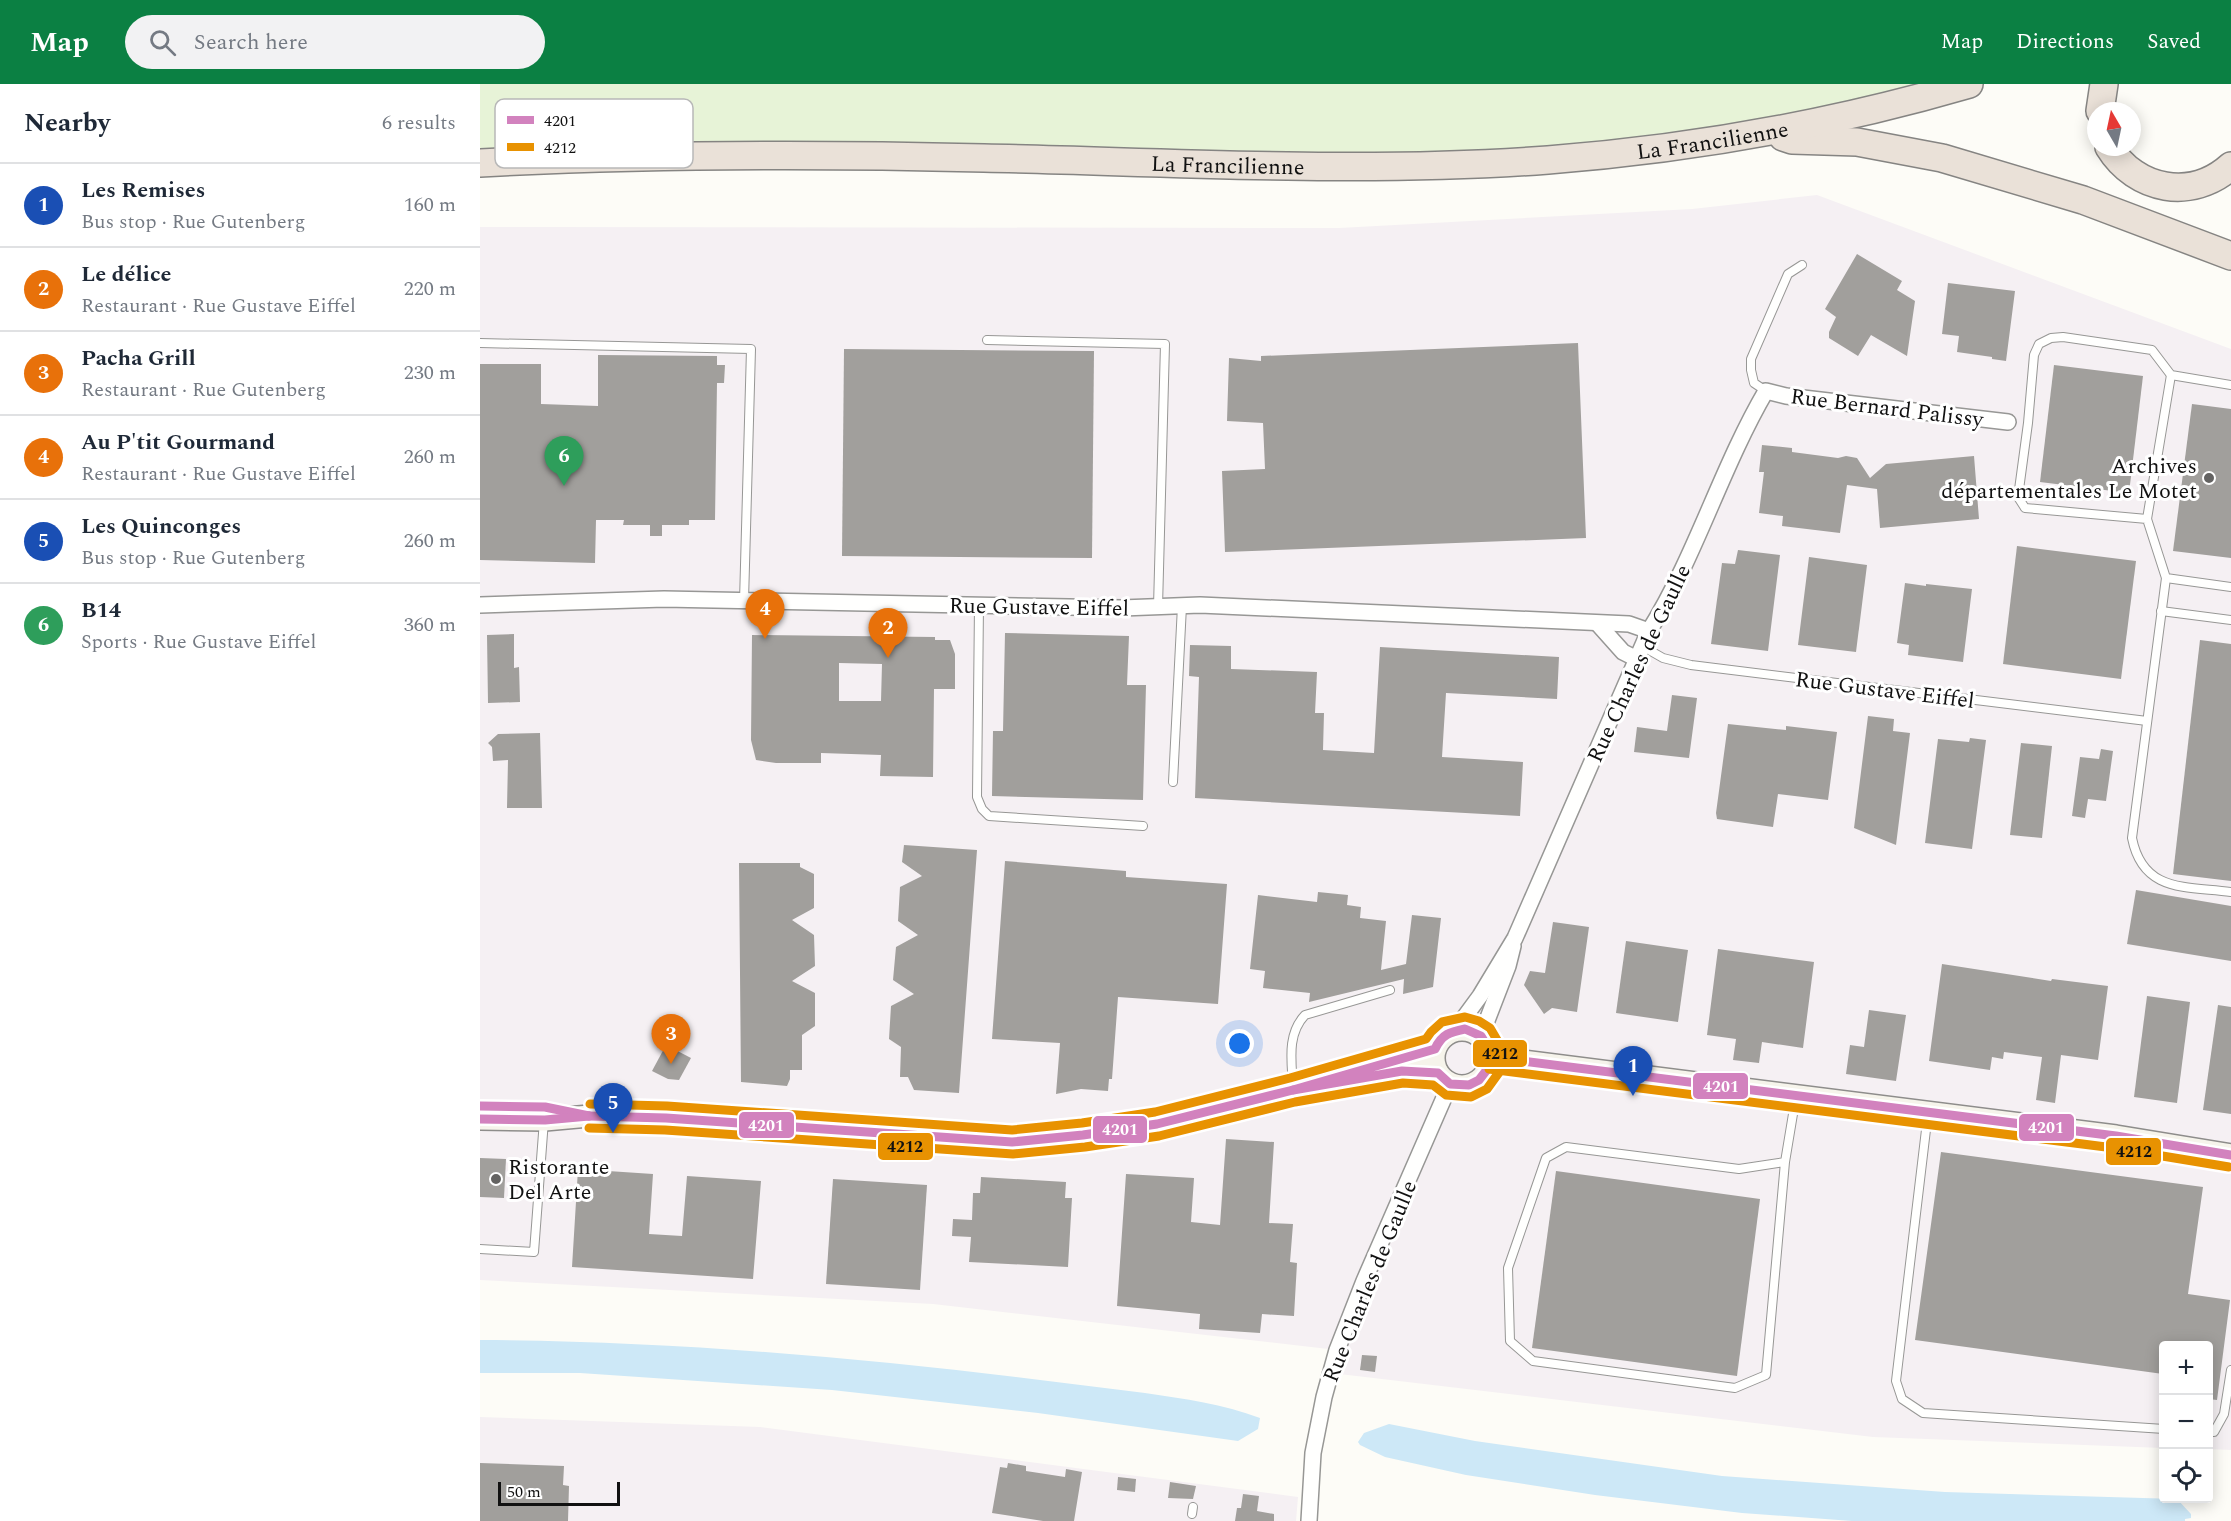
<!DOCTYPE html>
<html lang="en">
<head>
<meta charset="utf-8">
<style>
  body { margin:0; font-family:Spectral,serif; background:#f2f2f3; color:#1f2937 }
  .controls { position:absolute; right:18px; bottom:18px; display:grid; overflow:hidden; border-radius:6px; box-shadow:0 3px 15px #0003 }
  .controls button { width:54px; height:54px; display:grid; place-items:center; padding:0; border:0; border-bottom:2px solid #e0e1e3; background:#fff; color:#1f2937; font:30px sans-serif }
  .compass { position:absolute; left:1607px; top:18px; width:54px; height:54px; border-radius:50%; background:#fff; box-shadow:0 3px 15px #0003; rotate:351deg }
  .scale { position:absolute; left:18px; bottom:15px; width:122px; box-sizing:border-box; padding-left:6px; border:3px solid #111; border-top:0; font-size:16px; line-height:21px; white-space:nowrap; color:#111; -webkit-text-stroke:4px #fff; paint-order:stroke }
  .you { position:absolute; left:760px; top:960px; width:21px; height:21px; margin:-15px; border:4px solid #fff; border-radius:50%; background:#1a73e8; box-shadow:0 0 0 9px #1a73e833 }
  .badge { display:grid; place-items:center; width:39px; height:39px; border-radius:50%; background:#0b8043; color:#fff; font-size:20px; font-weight:700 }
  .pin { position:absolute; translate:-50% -50px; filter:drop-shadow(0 2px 3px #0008) }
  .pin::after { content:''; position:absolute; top:32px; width:21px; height:18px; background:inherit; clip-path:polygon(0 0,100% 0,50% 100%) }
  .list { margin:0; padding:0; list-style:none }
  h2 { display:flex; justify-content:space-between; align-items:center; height:78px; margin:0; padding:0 24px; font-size:26px }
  h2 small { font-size:20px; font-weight:400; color:#747a83 }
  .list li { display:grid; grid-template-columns:39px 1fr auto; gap:18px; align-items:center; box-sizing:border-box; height:84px; padding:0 24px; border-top:2px solid #e0e1e3 }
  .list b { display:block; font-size:22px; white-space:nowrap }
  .list p { margin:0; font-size:20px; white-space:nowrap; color:#747a83 }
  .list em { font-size:20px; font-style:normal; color:#747a83 }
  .icon { flex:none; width:33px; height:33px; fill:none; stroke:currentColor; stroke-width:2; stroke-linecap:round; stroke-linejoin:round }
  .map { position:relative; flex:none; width:1751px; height:1437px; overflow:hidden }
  header { display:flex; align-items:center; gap:36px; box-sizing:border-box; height:84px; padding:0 30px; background:#0b8043; color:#fff }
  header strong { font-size:28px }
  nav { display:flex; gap:33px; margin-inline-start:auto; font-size:21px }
  .search { width:420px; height:54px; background:#f2f2f3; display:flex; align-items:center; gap:15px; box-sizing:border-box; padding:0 21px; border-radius:33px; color:#747a83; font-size:22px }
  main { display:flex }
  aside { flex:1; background:#fff }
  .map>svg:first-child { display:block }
</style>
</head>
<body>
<header>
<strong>Map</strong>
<div class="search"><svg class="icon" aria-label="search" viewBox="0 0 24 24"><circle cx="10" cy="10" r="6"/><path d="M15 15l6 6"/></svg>Search here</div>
<nav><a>Map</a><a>Directions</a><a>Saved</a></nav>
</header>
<main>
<aside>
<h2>Nearby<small>6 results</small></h2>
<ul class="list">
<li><span class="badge" style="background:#1a4fb4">1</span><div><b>Les Remises</b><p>Bus stop · Rue Gutenberg</p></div><em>160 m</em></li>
<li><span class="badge" style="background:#e8710a">2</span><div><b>Le délice</b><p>Restaurant · Rue Gustave Eiffel</p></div><em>220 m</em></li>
<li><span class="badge" style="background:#e8710a">3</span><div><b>Pacha Grill</b><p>Restaurant · Rue Gutenberg</p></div><em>230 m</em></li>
<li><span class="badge" style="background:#e8710a">4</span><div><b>Au P'tit Gourmand</b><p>Restaurant · Rue Gustave Eiffel</p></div><em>260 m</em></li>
<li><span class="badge" style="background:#1a4fb4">5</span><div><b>Les Quinconges</b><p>Bus stop · Rue Gutenberg</p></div><em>260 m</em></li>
<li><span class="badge" style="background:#2e9e5b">6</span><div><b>B14</b><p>Sports · Rue Gustave Eiffel</p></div><em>360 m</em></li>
</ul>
</aside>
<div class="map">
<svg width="1751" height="1437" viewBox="0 0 1751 1437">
  <rect width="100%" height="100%" fill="#fdfcf7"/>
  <g fill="#f5f0f3">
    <path d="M1337,111L1751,265V1366L1729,1365L1728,1262H1684L1683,1364L1393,1353L851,1289L857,1266L453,1220L0,1196V143L859,144L1212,125Z"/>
    <path d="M0,1333L280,1343L818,1413L816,1437H0Z"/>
  </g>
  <path fill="#e7f3d7" d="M0,0H1450L1321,32L1066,66L894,72L0,68Z"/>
  <g fill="#cde8f7">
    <path d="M0,1256C182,1257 363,1272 544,1294C584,1299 625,1304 665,1309C705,1315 743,1320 780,1334L778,1345L758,1357L558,1329L352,1306L100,1289H0Z"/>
    <path d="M909,1340L995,1357L1242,1392L1465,1408L1697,1415L1711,1430V1434L1705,1435V1437H1372L1262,1429L1115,1411L986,1391L905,1373L880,1361L878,1358L884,1349Z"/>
  </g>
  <g fill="#a19f9c" fill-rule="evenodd">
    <path d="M1377,170L1422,197L1417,206L1435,217L1427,272L1391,251L1378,272L1349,254V248L1356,233L1345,225Z"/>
    <path d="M1468,199L1535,207L1526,277L1512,275V273L1477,268L1479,252L1462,250Z"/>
    <path d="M1098,259L1106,454L745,468L742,387L785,385L783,339L747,337L749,274L781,277V272Z"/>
    <path d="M364,265L614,267L612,474L362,472Z"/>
    <path d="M118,271L237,272V281H245L244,299H237L235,436H209V441H182V452H170V441H143L144,436H116L115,479L0,476V280H61V320L118,322Z"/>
    <path d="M1574,281L1663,292L1649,409L1560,398Z"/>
    <path d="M1712,320L1751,325V474L1693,467Z"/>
    <path d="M1282,361L1312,364V368L1358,374L1366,372L1377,374L1390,394L1406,380L1494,372L1499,435L1400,444L1397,405L1367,401L1360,449L1302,442L1303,432L1279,429L1284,388H1279Z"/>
    <path d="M1537,462L1656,477L1641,595L1523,580Z"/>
    <path d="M1258,466L1300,471L1288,567L1231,560L1242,479L1255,480Z"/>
    <path d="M1329,473L1387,481L1376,568L1318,561Z"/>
    <path d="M1425,499L1446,502V500L1492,505L1483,578L1428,571L1429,561L1417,559Z"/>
    <path d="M525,549L649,552L647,601H666L663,716L512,712L513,647H523Z"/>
    <path d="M34,550V584L39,583L40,618L8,619L7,551Z"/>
    <path d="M272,551L455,553V556H470L475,570V605H454L453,693L400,692L401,671L341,669V679H296L276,676L271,656ZM359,579L402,580L401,617H359Z"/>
    <path d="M1720,556L1751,560V797L1693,790Z"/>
    <path d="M710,561L751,562V585L837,588L835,629H844L843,666L894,669L900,563L1079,573L1077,615L966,609L962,673L1043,678L1040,732L715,714L719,593L709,592Z"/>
    <path d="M1192,611L1217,614L1209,674L1154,668L1157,643L1187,647Z"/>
    <path d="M1388,632L1414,635L1413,647L1430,649L1416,761L1374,744Z"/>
    <path d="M1248,640L1306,646V642L1357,648L1348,716L1298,710L1293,743L1237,735L1236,729Z"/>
    <path d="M60,649L62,724H27L28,676L13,677L12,663L8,659L18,650Z"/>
    <path d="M1490,654L1506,656L1492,765L1445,759L1458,655L1489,658Z"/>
    <path d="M1541,659L1572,662L1562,754L1530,751Z"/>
    <path d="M1621,665L1633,667L1626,717L1608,715L1605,734L1592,732L1600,673L1619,675Z"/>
    <path d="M424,761L497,766L479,1009L434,1006L428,993H420L421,963L409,955L411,922L434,910L413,896L416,863L438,851L418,837L420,803L442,792L422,778Z"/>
    <path d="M525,777L646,787V793L747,800L738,920L638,913L632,995H629L628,1007L601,1005L576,1010L580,959L512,955Z"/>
    <path d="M259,779H320V783L334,790V824L312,836L334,851L335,882L312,897L335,909V942L322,951V986H310V995L307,1002L261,998Z"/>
    <path d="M1656,806L1751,822V877L1647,860Z"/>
    <path d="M838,808L868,811L867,821L881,823L880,834L906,837L901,886L926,880L932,831L961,834L953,903L923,910L924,895L829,918L830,909L783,904L785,887L770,885L778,811L837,818Z"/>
    <path d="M1073,838L1109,843L1097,928L1072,924L1064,930L1044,901L1050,887L1065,889Z"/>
    <path d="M1146,857L1208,866L1198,938L1136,929Z"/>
    <path d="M1238,865L1334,878L1323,964L1282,958L1279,979L1253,976L1256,955L1227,951Z"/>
    <path d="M1462,880L1571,897L1572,895L1628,902L1618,976L1581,971L1575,1019L1556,1016L1562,973L1524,968L1523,975L1512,973L1510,986L1449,977Z"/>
    <path d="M1667,912L1710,918L1697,1019L1654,1013Z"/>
    <path d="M1738,921L1751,923V1030L1723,1026Z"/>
    <path d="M1389,926L1426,931L1416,997L1366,990L1370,961L1384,963Z"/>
    <path d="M186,961L211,974L199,996L188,995L172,987Z"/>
    <path d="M746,1055L794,1058L789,1139L813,1140L810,1178L817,1179L814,1232L782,1230L780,1249L719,1245L720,1230L637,1222L646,1090L714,1094L711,1138L740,1141Z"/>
    <path d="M1461,1068L1723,1103L1708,1210L1750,1216L1737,1316L1728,1315V1262H1683V1290L1435,1256Z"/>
    <path d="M0,1074L26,1075L24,1114L0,1113Z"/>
    <path d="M98,1085L173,1090L169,1150L202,1152L207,1092L281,1097L273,1195L92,1183Z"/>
    <path d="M1076,1087L1280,1115L1257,1292L1052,1264Z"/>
    <path d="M501,1093L586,1098L585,1114H592L588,1183L489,1178L491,1153L472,1152L473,1135L492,1136L493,1109H500Z"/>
    <path d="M353,1095L447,1101L440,1206L346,1200Z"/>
    <path d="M882,1271L897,1272L895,1288L880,1286Z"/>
    <path d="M0,1379L84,1382L83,1401L89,1402L88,1437H0Z"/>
    <path d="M528,1379L546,1382V1387L585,1393L586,1385L602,1388L594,1437H563L512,1429L520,1383L527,1384Z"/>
    <path d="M638,1393L656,1395L655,1408L637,1406Z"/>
    <path d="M690,1398L716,1402L713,1415L688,1414Z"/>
    <path d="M763,1410L779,1412L777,1427L794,1430V1437H755L757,1424H761Z"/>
  </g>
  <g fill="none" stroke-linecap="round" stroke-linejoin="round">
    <defs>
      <g id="lane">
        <path d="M507,256L685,260L678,523"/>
        <path d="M0,259L271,265L264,517"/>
        <path d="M1751,301L1691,291L1672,266L1583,253L1571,254L1559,260L1554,271L1548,339L1538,413L1545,424L1667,435L1686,494L1751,503"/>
        <path d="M1286,307L1274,299L1271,286V275L1308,190L1322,181"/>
        <path d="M1667,435L1691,291"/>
        <path d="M1686,494L1652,754C1663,809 1706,802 1751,808"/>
        <path d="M499,521L497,713L502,725L509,732L663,742"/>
        <path d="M1681,527L1751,536"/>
        <path d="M1162,562L1183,574L1211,581L1667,637"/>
        <path d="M693,698L702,522"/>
        <path d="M813,1004C812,979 806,951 825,931L910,906"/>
        <path d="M1448,1029L1416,1297L1422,1315L1443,1329L1684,1345"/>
        <path d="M1305,1078L1259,1085L1086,1063L1066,1074L1028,1184L1030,1257L1053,1277L1255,1304L1286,1291L1305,1078L1316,1012"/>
        <path d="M0,1165L54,1168L65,1023"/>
        <path d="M1728,1348H1734L1744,1330L1751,1286"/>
        <path d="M712,1430L713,1423"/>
      </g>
      <g id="street">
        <path d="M0,521L184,515L642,524L720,521L1149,540L1169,547"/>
        <path d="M1118,540L1143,568L1157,575"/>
        <path d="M975,946L1000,912L1035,854L1169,547C1216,472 1241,384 1286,307L1306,312L1528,338"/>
        <path d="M1001,952L1028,882L1033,862"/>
        <path d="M829,1437L833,1369L844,1313L857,1266L884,1197L970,1000"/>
      </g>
      <g id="secondary">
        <circle cx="982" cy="974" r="28"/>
        <path d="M1011,973L1636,1052L1751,1071"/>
        <path d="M903,990L922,987L958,989"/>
        <path d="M0,1035L65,1036L109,1032L186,1034L532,1058L603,1051L677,1040L813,1006L955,965"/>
      </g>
      <g id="highway">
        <path d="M1620,27L1624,0"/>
        <path d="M1303,53L1312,56L1377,58L1462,74L1603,116L1751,172"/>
        <path d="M1629,63C1656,107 1712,117 1751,82"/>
        <path id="s1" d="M0,79C168,70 336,70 504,74C691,78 881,90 1068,76C1211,65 1352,40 1489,0"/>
      </g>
    </defs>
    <use href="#lane" stroke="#979795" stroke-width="10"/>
    <use href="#street" stroke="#979795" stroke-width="18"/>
    <use href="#secondary" stroke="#8e8d8b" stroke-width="24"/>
    <use href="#highway" stroke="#858482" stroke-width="30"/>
    <use href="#lane" stroke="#fffffe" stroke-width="8"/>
    <use href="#street" stroke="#fffffe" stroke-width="15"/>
    <use href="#secondary" stroke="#f6f4eb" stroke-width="21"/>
    <use href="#highway" stroke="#eae1d8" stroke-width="27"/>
    <defs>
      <g id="bus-1">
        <path d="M985,945L1001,952L1009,965V983L999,996L989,1001L970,1000L958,989L922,987L813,1006L955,965C962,950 970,948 985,945Z"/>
        <path d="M1011,973L1636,1052L1751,1071"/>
        <path d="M0,1022L65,1023L109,1032"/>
        <path d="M109,1032L186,1034L532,1058L603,1051L677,1040L813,1006"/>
        <path d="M0,1035L65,1036L109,1032"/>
      </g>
      <g id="bus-2">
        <path d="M1009,985L1634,1064L1749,1083"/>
        <path d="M109,1044L185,1046L533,1070L605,1063L679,1052L815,1018L923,999L953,1001L966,1011L991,1013L1007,1005L1020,987V961L1010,944L999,937L985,933L962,938L951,948L946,955L810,994L675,1028L602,1039L532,1046L187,1022L110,1020"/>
      </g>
    </defs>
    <use href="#bus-1" stroke="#fff" stroke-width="14"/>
    <use href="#bus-2" stroke="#fff" stroke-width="14"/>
    <use href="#bus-1" stroke="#d282be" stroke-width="9"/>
    <use href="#bus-2" stroke="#e89201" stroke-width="9"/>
  </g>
  <g fill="#646362" stroke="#fff" stroke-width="2">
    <circle cx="1729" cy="394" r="6"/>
    <circle cx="16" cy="1095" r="6"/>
  </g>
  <g text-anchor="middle" stroke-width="6" stroke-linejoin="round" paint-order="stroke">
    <g font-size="22" fill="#111" stroke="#fff">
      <text dy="8" stroke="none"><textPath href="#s1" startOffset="1234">La Francilienne</textPath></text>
      <text dy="8" stroke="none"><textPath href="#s1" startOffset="748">La Francilienne</textPath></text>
      <text transform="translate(1407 323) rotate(7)" y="8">Rue Bernard Palissy</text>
      <text transform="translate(559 522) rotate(1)" y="8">Rue Gustave Eiffel</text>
      <text transform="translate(1158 579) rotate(-65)" y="8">Rue Charles de Gaulle</text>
      <text transform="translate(1405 605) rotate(7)" y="8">Rue Gustave Eiffel</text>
      <text transform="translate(889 1197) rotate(-68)" y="8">Rue Charles de Gaulle</text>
    </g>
    <g font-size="22" fill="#111" stroke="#fff" text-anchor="end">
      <text x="1717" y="389">Archives<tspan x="1717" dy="25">départementales Le Motet</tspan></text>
      <text x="28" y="1090" text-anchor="start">Ristorante<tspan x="28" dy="25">Del Arte</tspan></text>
    </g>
  </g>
  <rect x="15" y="15" width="198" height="69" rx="9" fill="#fff" stroke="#b8b8b8" stroke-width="1.5"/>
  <rect x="27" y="32" width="27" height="8" fill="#d282be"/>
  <rect x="27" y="59" width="27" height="8" fill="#e89201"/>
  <g font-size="16" fill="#111">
    <text x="64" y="42">4201</text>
    <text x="64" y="69">4212</text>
  </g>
  <g stroke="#fff" stroke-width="2">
    <rect x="992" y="955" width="56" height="29" rx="6" fill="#e89201"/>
    <rect x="1212" y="988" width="57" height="28" rx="6" fill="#d282be"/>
    <rect x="258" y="1027" width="57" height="28" rx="6" fill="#d282be"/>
    <rect x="1538" y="1029" width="57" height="29" rx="6" fill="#d282be"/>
    <rect x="612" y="1031" width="56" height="29" rx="6" fill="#d282be"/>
    <rect x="397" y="1048" width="57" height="29" rx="6" fill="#e89201"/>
    <rect x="1625" y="1053" width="57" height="29" rx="6" fill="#e89201"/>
  </g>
  <g font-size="16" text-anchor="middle" font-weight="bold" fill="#fff">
    <text x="1241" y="1008">4201</text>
    <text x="286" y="1047">4201</text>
    <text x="1566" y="1049">4201</text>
    <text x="640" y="1051">4201</text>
  </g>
  <g font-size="16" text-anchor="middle" font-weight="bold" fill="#111">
    <text x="1020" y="975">4212</text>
    <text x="425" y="1068">4212</text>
    <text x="1654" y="1073">4212</text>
  </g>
</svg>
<div class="controls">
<button>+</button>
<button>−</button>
<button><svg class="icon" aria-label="locate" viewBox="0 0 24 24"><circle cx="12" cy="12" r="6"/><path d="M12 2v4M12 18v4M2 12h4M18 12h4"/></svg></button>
</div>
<svg class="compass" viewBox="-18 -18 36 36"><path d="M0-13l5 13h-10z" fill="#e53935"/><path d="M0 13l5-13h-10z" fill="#747a83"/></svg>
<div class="scale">50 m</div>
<div class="you"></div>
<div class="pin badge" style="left:1153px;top:1012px;background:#1a4fb4">1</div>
<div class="pin badge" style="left:408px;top:574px;background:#e8710a">2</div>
<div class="pin badge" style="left:191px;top:980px;background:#e8710a">3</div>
<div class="pin badge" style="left:285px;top:555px;background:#e8710a">4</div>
<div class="pin badge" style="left:133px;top:1049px;background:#1a4fb4">5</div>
<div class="pin badge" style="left:84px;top:402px;background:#2e9e5b">6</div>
</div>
</main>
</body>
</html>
